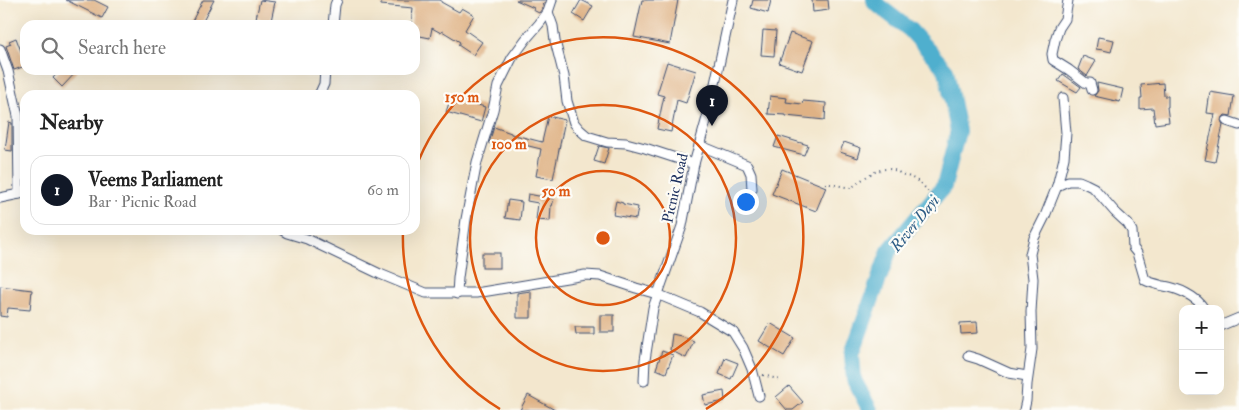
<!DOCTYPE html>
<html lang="en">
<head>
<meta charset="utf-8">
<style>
  body { margin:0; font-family:"IM FELL Double Pica",serif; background:#f6f6f6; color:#222 }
  .controls { position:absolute; right:15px; bottom:15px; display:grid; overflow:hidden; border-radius:10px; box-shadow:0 5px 20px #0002 }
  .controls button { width:45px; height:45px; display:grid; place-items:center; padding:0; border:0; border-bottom:1px solid #e0e0e0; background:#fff; color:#222; font:25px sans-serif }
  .you { position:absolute; left:745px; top:201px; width:18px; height:18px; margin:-12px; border:4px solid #fff; border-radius:50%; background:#1a73e8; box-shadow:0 0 0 8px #1a73e833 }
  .badge { display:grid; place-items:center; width:32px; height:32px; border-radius:50%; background:#111827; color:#fff; font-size:16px; font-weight:700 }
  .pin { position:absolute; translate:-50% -41px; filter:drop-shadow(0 1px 2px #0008) }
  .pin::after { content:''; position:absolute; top:26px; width:18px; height:15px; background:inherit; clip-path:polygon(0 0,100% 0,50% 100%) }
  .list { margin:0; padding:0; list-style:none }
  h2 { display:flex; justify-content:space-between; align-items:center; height:65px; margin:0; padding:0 20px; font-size:21px }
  h2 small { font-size:16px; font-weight:400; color:#767676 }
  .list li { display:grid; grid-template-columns:32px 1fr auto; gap:15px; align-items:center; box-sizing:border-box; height:70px; margin:0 10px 10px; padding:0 10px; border:1px solid #e0e0e0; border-radius:15px }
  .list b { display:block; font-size:19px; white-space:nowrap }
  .list p { margin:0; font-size:16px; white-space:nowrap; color:#767676 }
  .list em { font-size:16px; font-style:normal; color:#767676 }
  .icon { flex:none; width:28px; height:28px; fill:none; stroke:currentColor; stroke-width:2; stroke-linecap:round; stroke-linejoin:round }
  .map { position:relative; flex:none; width:1239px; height:410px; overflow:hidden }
  .search { position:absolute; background:#fff; box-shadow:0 5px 20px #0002; left:20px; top:20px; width:400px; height:55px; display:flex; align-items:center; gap:12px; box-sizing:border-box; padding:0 18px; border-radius:15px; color:#767676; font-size:19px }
  .panel { position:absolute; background:#fff; box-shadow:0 5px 20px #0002; left:20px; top:90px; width:400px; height:145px; border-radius:15px }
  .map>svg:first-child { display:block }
</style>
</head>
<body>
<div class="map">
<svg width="1239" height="410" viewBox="0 0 1239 410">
  <rect width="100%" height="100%" fill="#fdfcf7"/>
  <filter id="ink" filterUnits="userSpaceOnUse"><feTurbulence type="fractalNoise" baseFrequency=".02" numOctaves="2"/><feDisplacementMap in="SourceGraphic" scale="10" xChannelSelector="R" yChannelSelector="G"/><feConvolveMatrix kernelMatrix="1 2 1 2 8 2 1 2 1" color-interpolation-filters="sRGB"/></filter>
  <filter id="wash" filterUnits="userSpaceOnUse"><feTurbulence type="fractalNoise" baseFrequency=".0096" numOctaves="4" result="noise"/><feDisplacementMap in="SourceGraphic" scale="20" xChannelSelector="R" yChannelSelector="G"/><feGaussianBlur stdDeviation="1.12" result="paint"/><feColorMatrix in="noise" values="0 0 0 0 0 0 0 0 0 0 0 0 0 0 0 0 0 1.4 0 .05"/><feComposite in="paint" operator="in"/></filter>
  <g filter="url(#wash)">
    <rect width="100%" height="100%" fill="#f3e7ce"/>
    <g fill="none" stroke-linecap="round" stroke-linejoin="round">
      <path stroke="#4fafce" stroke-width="16" d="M870,410L854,380L852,354L889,251L944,186L958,131L946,70L910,30L875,3L874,0"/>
    </g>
    <g id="blocks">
      <g fill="#dfb285">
        <path d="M66,0H94L108,7L102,18Z"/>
        <path d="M203,0H214L201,25H190Z"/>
        <path d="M260,0L275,2L271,21L256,18Z"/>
        <path d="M381,0H441V2L459,12L462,8L474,15L465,30L482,42L473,55L458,45L460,42L442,31L441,33L432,28L430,38L415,35V25H411L413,8L381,5Z"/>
        <path d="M516,0H545L542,9L539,13L533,10L534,8Z"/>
        <path d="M581,0L593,6L584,21L573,14Z"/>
        <path d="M642,0H678L670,44L634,37Z"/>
        <path d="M753,0H771L768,13L751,8Z"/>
        <path d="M812,0H828L829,10L813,12Z"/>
        <path d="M763,30L776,31L774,56L761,55Z"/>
        <path d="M790,33L813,41L802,71L779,63Z"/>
        <path d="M1098,37L1114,40L1111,52L1103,50L1104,49L1103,50L1096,49Z"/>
        <path d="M16,38L25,62V66L14,70L6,46L11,44L9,41Z"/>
        <path d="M1083,56L1096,61L1087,76L1078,69Z"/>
        <path d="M667,62L696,71L686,103L677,100L671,132L657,129L664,96L657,94Z"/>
        <path d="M60,70H78L62,87L53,78Z"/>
        <path d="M1063,74L1081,87L1077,92L1058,81Z"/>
        <path d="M1097,83L1123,89L1120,102L1094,96L1098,91Z"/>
        <path d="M1163,83L1164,96H1168V107H1167L1169,122L1155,124L1153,108L1140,109V98H1142L1141,85Z"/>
        <path d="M1210,92L1234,96L1231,116L1225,115L1221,120L1223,125L1215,162L1205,160L1215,114L1207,113Z"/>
        <path d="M770,96L787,98L786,102L802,104L803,101L826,103L825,120L786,116V115L768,114Z"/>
        <path d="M451,97L485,107L481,122L446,112Z"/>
        <path d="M548,116L565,120L553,179L536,176L541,149L508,141L505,149L489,143L494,127L511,133V134L542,142Z"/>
        <path d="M9,122L12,123V151L5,150Z"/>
        <path d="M778,136L808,145L804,155L774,147Z"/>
        <path d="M844,142L861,148L858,158L840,152Z"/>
        <path d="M599,146L609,148L604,164L594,161Z"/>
        <path d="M782,169L826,187L816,211L772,194Z"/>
        <path d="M528,194L554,199L552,206H551L550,221L536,220L538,203L527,201Z"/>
        <path d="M508,200L522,202L520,220L505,218Z"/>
        <path d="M616,201L623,203V204L638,207L636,219L613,215Z"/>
        <rect x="482" y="253" width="18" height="15"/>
        <path d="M0,286L32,290L30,310L8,308L7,317L0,316Z"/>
        <path d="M531,291V318H517V293Z"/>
        <rect x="600" y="315" width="14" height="17"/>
        <path d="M977,322L978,333L961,334L960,323Z"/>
        <path d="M770,323L795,338L784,356L759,341Z"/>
        <path d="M575,327H594V334H576Z"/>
        <path d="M672,334L681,336L694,341L686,358L670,350Z"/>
        <path d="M662,351L673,355L666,373L656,369Z"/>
        <path d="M725,358L738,363L731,379L719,374Z"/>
        <path d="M789,386L803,402L793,410H787L776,397Z"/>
        <path d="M724,391L725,401L705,405L703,395Z"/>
        <path d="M528,395L555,410H520Z"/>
      </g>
    </g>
  </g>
  <g filter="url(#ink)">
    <use href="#blocks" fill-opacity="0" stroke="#3b4b6f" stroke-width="1"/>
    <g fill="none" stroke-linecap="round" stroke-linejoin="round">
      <defs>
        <g id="minor">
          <path d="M1068,0L1065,19L1059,28L1055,40L1052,54L1053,60L1069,70L1086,83H1090L1092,90"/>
          <path d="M548,12L553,26L555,41L564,76L567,101L574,123L580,130L587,136L607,142L626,143L645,148L694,164"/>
          <path d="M333,25L335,5L337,0"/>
          <path d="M0,49L8,71L18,116L19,194"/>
          <path d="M319,95L324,84L325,70"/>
          <path d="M1227,121L1239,125"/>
          <path d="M699,145L747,165L751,174L752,189"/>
          <path d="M1057,186L1068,181H1079L1086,184L1094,188L1115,212L1128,224L1132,231L1133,248L1137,253L1145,280C1151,283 1156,284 1164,286C1177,288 1197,296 1204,309"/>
          <path d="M0,198L24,193"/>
          <path d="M282,230L287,233L307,239L380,274L426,293H476L585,275L600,276L636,288L657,294L700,312L733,332L743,348L752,369L759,396"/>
          <path d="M457,294L458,278L466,219L477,162L493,110L498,86L512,58L526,39L539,24L548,12L552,0"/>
          <path d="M1220,326L1239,318"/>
          <path d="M968,356L978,359L1009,373L1027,376"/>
          <path d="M644,381L645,360L653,308L682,226L694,164L710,107L733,0"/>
          <path d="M1024,410L1026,401L1027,384L1032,349L1031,312L1033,279L1030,254L1034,238L1045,216L1057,186L1064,158L1066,133L1063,98"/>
        </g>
      </defs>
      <use href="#minor" stroke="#3b4b6f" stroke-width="11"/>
      <g stroke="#3b4b6f" stroke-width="2" stroke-dasharray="1 4" stroke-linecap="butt">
        <path d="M825,183L851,188C862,180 878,165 894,170C897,171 901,174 904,175C918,179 923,185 932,196"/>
        <path d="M763,375L781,380"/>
      </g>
      <use href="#minor" stroke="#fff" stroke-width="9"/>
    </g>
  </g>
  <g fill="none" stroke="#de5710" stroke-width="2.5">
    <circle cx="603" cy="238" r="67"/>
    <circle cx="603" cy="238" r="133"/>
    <path d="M500 409A200 200 0 0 1 403 231M415 170A200 200 0 1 1 706 409"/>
  </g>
  <g text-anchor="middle" stroke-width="4.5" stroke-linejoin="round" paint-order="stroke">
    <g font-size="15" fill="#1b2f5e" stroke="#fdfcf7">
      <text transform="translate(675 188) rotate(-77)" y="5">Picnic Road</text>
    </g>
    <g font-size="16" font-style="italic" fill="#2d5c85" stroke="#fdfcf7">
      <text transform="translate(914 223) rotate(-51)" y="6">River Dayi</text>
    </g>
  </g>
  <circle cx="603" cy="238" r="8" fill="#de5710" stroke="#fdfcf7" stroke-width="2.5"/>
  <g font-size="15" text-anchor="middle" font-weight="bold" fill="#de5710" stroke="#fdfcf7" stroke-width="4.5" stroke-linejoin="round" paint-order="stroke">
    <text x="462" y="102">150 m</text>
    <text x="509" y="149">100 m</text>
    <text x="556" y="196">50 m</text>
  </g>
</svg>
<div class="controls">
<button>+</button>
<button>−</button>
</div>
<div class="you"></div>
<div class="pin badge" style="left:712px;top:126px">1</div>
<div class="search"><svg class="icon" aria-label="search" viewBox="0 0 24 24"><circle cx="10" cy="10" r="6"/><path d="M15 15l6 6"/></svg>Search here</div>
<section class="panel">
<h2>Nearby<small></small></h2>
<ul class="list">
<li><span class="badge">1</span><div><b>Veems Parliament</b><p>Bar · Picnic Road</p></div><em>60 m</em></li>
</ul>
</section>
</div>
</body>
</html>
